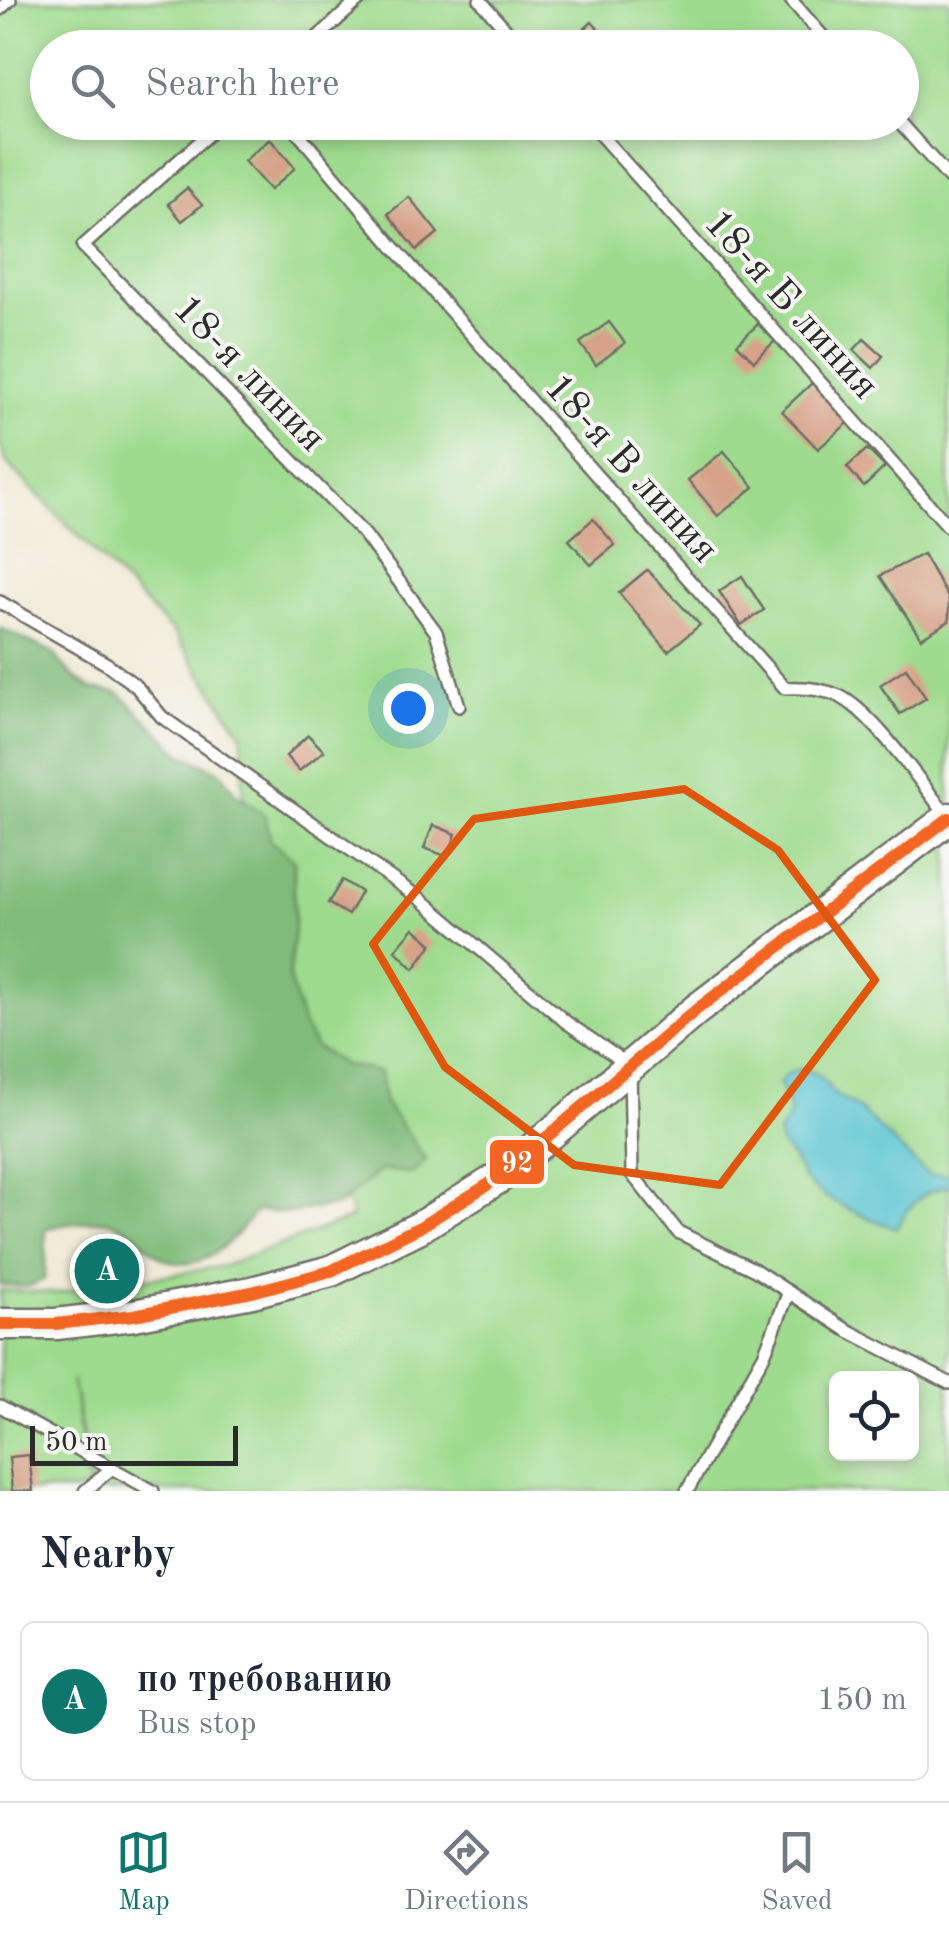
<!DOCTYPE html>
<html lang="en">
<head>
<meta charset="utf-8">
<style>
  body { margin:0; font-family:"Old Standard TT",serif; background:#f6f6f7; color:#1f2937 }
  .controls { position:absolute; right:30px; bottom:30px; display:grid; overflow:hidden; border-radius:15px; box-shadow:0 5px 15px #0003 }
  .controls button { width:90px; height:90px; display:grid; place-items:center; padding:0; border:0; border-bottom:2px solid #e0e1e3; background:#fff; color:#1f2937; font:50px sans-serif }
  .scale { position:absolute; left:30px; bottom:25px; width:208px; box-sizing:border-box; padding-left:10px; border:5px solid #2b2b2b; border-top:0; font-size:28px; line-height:35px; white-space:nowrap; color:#2b2b2b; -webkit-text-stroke:8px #f6f6f2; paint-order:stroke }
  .you { position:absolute; left:408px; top:708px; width:35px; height:35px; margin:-25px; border:8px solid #fff; border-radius:50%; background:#1a73e8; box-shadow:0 0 0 15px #1a73e833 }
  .badge { display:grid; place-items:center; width:65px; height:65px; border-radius:50%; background:#0f766e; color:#fff; font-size:32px; font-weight:700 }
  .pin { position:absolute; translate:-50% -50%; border:5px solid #fff; box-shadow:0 2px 10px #0006 }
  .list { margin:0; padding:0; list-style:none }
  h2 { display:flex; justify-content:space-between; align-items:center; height:130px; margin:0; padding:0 40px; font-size:42px }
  h2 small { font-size:32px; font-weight:400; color:#747a83 }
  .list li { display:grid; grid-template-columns:65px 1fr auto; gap:30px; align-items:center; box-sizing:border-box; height:160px; margin:0 20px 20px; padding:0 20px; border:2px solid #e0e1e3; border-radius:15px }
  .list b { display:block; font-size:38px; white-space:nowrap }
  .list p { margin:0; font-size:32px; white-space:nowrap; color:#747a83 }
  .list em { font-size:32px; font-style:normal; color:#747a83 }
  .icon { flex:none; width:55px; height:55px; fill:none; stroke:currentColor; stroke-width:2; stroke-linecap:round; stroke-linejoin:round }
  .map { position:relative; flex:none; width:949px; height:1491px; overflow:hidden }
  .search { position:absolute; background:#fff; box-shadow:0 5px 15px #0003; left:30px; right:30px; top:30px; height:110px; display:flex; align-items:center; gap:25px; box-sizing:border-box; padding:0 35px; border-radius:55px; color:#747a83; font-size:38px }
  .sheet { height:310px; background:#fff }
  nav { display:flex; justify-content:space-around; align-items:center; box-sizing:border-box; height:140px; border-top:2px solid #e0e1e3; background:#fff; font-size:28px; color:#747a83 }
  nav a { display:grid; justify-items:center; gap:5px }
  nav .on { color:#0f766e }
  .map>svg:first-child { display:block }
</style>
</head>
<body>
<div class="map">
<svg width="949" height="1491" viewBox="0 0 949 1491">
  <rect width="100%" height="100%" fill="#f6f6f2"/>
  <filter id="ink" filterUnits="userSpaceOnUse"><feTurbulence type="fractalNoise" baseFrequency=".01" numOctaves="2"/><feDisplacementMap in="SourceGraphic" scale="20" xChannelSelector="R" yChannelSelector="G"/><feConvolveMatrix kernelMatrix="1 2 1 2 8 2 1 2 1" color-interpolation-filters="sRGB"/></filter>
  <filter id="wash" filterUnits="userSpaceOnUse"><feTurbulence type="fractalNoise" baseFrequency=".0048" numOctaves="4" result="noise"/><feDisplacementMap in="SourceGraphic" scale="40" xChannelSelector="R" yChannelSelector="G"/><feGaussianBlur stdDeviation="2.25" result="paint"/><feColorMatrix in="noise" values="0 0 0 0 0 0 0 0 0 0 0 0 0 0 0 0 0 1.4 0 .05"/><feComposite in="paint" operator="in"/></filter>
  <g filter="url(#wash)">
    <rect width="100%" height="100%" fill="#f0ead6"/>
    <path fill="#9fdb8e" stroke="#65835c" stroke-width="2.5" fill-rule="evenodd" d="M0,0H949V1491H93L72,1378L89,1491H0V1290L57,1293L224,1266L352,1218L326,1135L244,822L242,734L173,632L7,463L0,445ZM48,48H902V122H48ZM836,1378H912V1454H836Z"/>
    <path fill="#7fbb79" stroke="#557352" stroke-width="2.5" d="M0,628L52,652L74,677L92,689L119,693L182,754L221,772L236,794L265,815L271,841L294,860V929L289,977L302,1023L316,1047L344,1065L380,1072L384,1102L426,1160L413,1173L380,1170L339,1205L287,1213L256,1211C234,1239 199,1281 159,1256C142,1245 130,1225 108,1221C99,1219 56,1225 46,1229L45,1279L28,1287L0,1285Z"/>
    <path fill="#59c5d3" stroke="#42787f" stroke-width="2.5" d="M803,1068L819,1075L834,1094L858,1108L928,1175L949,1174V1186C922,1190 910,1205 896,1228C872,1220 822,1200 805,1180C800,1175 798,1166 793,1159C785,1149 779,1146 778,1133C797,1112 789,1107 779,1083L789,1072Z"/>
    <g id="blocks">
      <g fill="#d7a289">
        <path d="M592,22L615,48H563Z"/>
        <path d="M270,139L295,168L270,190L244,161Z"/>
        <path d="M187,188L202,205L182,221L168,204Z"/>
        <path d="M409,197L438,233L417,250L388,214Z"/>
        <path d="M609,322L625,343L596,365L580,343Z"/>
        <path d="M758,324L775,341L754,361L737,344Z"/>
        <path d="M864,339L883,356L873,368L854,350Z"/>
        <path d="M812,383L848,423L818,449L782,411Z"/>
        <path d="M867,449L885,467L864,487L847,467Z"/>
        <path d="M724,451L754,487L718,516L688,480Z"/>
        <path d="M593,519L615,545L591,565L569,540Z"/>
        <path d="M923,554L949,599V621L921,638L880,576Z"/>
        <path d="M647,570L700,625L668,651L619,593Z"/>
        <path d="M742,576L764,610L741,625L719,591Z"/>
        <path d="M906,668L926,698L900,714L880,685Z"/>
        <path d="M308,735L324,751L299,771L286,756Z"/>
        <path d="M433,825L456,834L448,857L424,848Z"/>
        <path d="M342,880L361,892L348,915L328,903Z"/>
        <path d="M414,928L432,944L414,969L395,950Z"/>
        <path d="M29,1455L33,1491H12L9,1457Z"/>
      </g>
    </g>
  </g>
  <g filter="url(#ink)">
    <use href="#blocks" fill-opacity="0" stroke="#706e67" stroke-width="2.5"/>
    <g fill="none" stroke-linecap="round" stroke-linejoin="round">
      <defs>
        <g id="service">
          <path d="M480,0L522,48"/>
          <path d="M791,0L833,48"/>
          <path d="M0,9L10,0"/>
          <path d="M306,48L359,0"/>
          <path d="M222,122L83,246L365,535L436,632L459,706"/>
          <path d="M289,122L392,245L785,688C802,687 823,689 839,696C874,713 922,785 948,817"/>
          <path d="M589,122L949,527"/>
          <path d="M899,122L949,178"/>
          <path d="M0,602L107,664L136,686L162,717L422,900L566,1022L630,1066L632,1174L678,1232L755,1270L845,1329L949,1383"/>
          <path d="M0,1406L153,1491"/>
          <path d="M85,1491L112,1468"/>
          <path d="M687,1491L764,1355L789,1292"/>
        </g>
        <path id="tertiary" d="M0,1324H56L134,1315L252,1292L331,1271L420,1227L500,1177L696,1010L949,818"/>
      </defs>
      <use href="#service" stroke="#706e67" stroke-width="16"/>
      <use href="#tertiary" stroke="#706e67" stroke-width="35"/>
      <use href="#service" stroke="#fff" stroke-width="11"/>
      <use href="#tertiary" stroke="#fff" stroke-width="30"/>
      <defs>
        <path id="bus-1" d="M0,1324H56L134,1315L252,1292L331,1271L420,1227L500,1177L696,1010L949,818"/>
      </defs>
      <use href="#bus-1" stroke="#f6f6f2" stroke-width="20"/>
      <use href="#bus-1" stroke="#f26522" stroke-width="12"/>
    </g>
  </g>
  <path fill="none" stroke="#df570e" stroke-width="8" stroke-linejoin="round" d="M684,789L778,850L875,980L720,1185L574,1165L445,1067L373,944L474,819Z"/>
  <g text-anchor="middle" stroke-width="8" stroke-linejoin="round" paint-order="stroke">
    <g font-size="40" fill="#2b2b2b" stroke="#f6f6f2">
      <text transform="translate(793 303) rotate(48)" y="14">18-я Б линия</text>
      <text transform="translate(251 372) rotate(46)" y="14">18-я линия</text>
      <text transform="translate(633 467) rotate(48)" y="14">18-я В линия</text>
    </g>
  </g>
  <rect stroke="#f6f6f2" stroke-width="4" x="488" y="1138" width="58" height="48" rx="10" fill="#f26522"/>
  <g font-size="28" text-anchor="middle" font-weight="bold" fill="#fff">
    <text x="517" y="1172">92</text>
  </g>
</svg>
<div class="controls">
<button><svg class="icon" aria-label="locate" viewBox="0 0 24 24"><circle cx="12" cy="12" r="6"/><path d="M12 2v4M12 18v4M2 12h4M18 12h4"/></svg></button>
</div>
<div class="scale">50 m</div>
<div class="you"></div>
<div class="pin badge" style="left:107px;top:1271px">A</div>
<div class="search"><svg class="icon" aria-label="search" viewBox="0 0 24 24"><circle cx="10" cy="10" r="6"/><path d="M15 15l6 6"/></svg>Search here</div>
</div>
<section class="sheet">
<h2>Nearby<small></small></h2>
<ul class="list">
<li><span class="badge">A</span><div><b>по требованию</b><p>Bus stop</p></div><em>150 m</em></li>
</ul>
</section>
<nav>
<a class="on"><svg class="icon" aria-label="map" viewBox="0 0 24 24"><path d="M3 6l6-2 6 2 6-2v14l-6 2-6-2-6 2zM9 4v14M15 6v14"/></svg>Map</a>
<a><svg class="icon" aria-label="directions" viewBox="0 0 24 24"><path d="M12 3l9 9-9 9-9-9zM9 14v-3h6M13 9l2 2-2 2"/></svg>Directions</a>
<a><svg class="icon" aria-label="saved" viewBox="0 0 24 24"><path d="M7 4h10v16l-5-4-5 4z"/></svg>Saved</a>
</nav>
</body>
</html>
